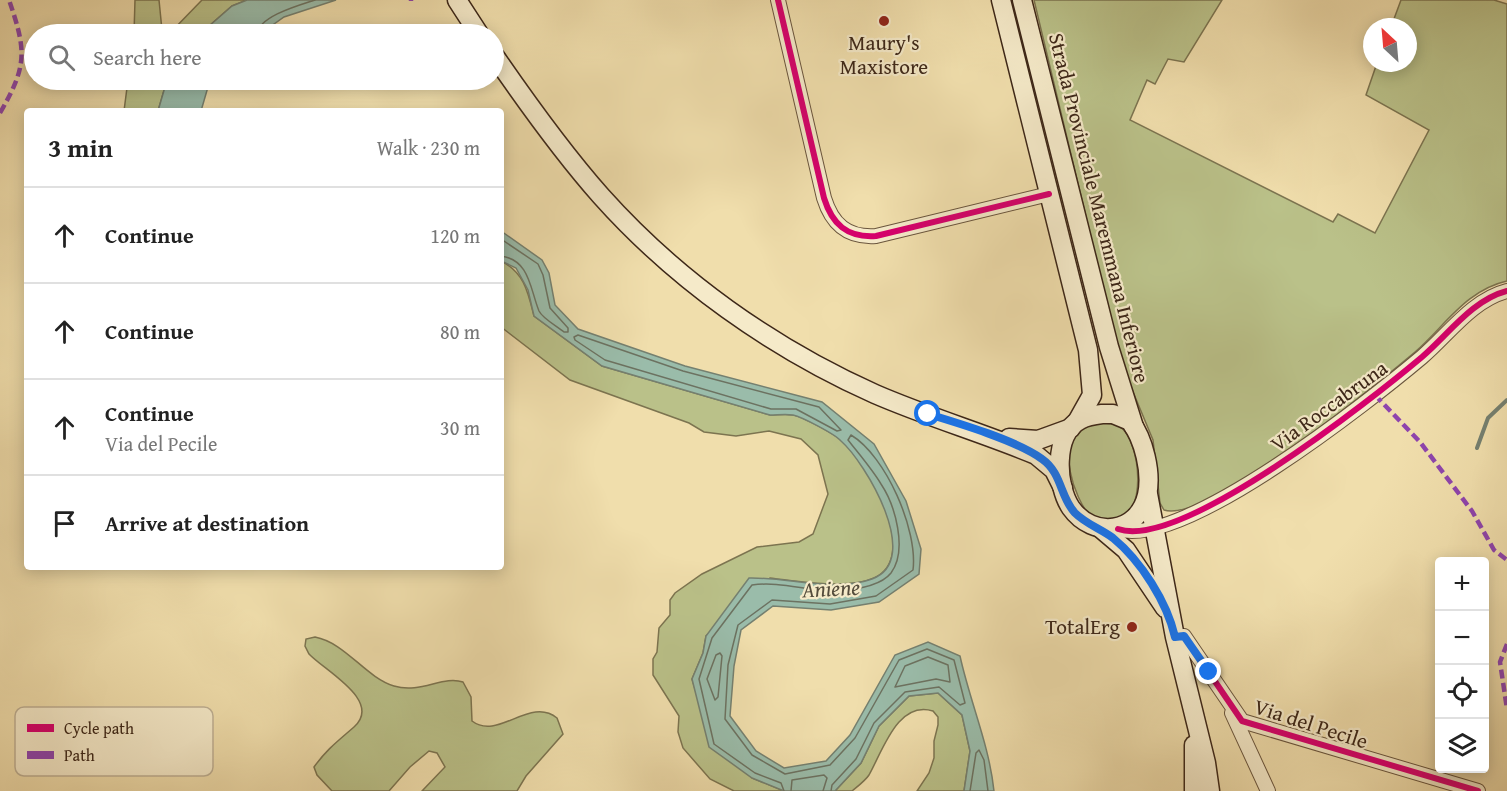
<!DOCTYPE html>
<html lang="en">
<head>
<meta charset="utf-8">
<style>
  body { margin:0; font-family:"Gentium Book Plus",serif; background:#f6f6f6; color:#222 }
  .controls { position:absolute; right:18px; bottom:18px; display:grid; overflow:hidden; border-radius:6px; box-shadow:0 3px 15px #0003 }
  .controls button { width:54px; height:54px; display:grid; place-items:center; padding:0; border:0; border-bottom:2px solid #e0e0e0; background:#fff; color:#222; font:30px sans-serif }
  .compass { position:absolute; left:1363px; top:18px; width:54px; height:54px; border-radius:50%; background:#fff; box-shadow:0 3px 15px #0003; rotate:334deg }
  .stop { position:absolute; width:18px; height:18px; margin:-14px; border:4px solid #1a73e8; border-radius:50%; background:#fff }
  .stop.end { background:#1a73e8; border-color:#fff; box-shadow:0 2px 6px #0008 }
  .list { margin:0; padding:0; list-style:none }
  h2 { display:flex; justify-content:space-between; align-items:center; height:78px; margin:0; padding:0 24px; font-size:26px }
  h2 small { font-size:20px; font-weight:400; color:#767676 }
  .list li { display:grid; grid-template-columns:39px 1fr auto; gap:18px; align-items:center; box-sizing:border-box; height:96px; padding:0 24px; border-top:2px solid #e0e0e0 }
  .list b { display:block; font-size:22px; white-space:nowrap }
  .list p { margin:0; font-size:20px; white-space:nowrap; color:#767676 }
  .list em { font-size:20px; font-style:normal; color:#767676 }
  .icon { flex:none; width:33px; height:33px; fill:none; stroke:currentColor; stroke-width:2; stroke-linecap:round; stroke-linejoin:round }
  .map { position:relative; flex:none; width:1507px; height:791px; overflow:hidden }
  .search { position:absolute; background:#fff; box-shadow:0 3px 15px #0003; left:24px; top:24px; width:480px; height:66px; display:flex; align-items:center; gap:15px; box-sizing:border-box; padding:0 21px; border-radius:33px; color:#767676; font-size:22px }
  .panel { position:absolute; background:#fff; box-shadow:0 3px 15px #0003; left:24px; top:108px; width:480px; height:462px; border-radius:6px }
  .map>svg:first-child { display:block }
</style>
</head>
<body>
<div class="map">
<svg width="1507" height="791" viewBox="0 0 1507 791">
  <rect width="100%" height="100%" fill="#f0deac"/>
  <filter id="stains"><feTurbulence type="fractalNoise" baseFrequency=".00333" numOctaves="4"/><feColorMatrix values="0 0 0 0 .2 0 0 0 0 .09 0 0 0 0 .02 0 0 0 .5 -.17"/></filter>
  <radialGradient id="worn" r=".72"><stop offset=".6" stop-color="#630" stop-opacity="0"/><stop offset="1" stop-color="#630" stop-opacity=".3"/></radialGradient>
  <g fill="#bac189" stroke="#7c7450" stroke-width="1.5">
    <path d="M135,0H159L162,30L169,34L202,0H247L232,6L200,34H134Z"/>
    <path d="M1034,0H1222L1184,62L1168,59L1155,84L1147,80L1130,120L1333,222L1338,214L1375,233L1429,130L1366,95L1377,63H1408V27H1391L1401,0H1494L1507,4V281C1466,290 1445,326 1415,352C1378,383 1207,524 1164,510L1160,503L1153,440L1121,363Z"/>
    <path d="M128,80H167L158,111H124Z"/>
    <path d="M501,261C524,272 528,292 534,316L602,366L770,415C777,415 786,414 793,415C802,416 834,434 841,440C867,462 922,556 874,578C848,590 798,581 770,578L706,636L703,653L692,679L701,709L752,778L784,791H734L710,779L683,748L678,732L679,716L653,675V659L657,652L659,628L670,615V600L675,593L702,574L757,547L799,542L813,534L828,494L818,455L801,439L769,431L736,436L704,432L689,423L570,380L501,327Z"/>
    <path d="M1100,423C1106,423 1114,423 1119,426C1141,439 1149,520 1113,521C1105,521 1097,518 1090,516C1074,498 1056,445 1082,428C1087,425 1094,424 1100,423Z"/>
    <path d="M315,637C346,643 365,677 394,686C421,694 443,675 463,682L471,697L472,721C498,741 530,696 557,718L563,734L526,776L517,791H422L445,767L437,753L429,751L410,767L389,791H332L317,775L314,767C327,749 338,741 354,727C383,701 325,671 309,654L305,646L306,639Z"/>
    <path d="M938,693L962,715L970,751L964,791H917L929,773L934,758V741L938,725V717L933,711C898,700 883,750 869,775C865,781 858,786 852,791H835L861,763L879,726L909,696Z"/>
  </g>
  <g fill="#9abcaa" stroke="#758070" stroke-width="1.5">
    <path d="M247,0H336L284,17L260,34H200L232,6Z"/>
    <path d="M167,80H210L201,111H158Z"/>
    <path d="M501,231L542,260L549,273L555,305L578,329L685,366L822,402L874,444L906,501L921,549L919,574L879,602L831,610L773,606L741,630L734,666L730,716L756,751L784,768L826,761L850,735L895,655L928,642L960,656C970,702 989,744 994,791H964L970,751L962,715L938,693L909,696L879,726L861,763L835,791H784L752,778L709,747L692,679L703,653L706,636L749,578C789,577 834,593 872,579C924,560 865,462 841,441C835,434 802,417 793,415C786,414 777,415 770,415L602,366L534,316L528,290L516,268L501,261Z"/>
  </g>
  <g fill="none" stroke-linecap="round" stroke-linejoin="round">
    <g stroke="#6c7261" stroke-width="1.5">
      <path d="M257,34C259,16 300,5 315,0"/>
      <path d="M501,239L538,264L543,275L550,308L568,328V332H564C557,326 543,319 539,311C530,289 530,260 501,256"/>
      <path d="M578,335L683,371L819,407L841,430L837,431L796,409H771L605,360L575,340L574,337Z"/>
      <path d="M720,653L722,656L718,697L715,700L707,679L716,655Z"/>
      <path d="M928,657L948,665L950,682L936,679L895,687L905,666Z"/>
      <path d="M784,791L781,783L755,773L714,744L699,679L712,638L752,585C780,581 807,591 835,591C852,590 880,587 891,573C908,550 895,505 881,484C872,469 859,454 848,440L851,435C886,456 918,530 913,570L876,596L830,604L772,600L738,625L728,665L725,719L752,755L785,774L830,765L855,738L899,660L927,649L954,660L965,703L960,705L939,687L905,692L874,723L856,759L832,785L831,791"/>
      <path d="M791,791L792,780L824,775L827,778L823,791"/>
      <path d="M970,791L976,753L979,750L984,760L988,791"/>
    </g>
    <path stroke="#758070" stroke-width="4" d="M1477,448L1488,418L1507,400"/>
    <defs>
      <g id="street">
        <path d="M778,0L824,198C832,224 847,238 876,236L1049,194"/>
        <path d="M1118,529C1181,551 1372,399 1422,357C1448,335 1472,300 1507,291"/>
        <path d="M1175,637L1184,636L1242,721L1478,791"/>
        <path d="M1232,713L1268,791"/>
      </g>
      <g id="secondary">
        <path d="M457,0L479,34"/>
        <path d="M1001,0L1088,350L1092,395L1078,420"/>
        <path d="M1022,0L1109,347L1134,427"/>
        <path d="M494,55C527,103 562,152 601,196C676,280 772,348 875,394C928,417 983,433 1036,455L1054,470L1063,488"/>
        <path d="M1102,414H1113L1130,421C1144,439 1152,473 1147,495C1138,534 1093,539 1071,508C1056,486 1053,434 1080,420C1086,416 1094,415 1102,414Z"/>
        <path d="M1009,438L1038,440L1071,428"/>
        <path d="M1148,494L1175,637L1206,763L1210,791"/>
        <path d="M1100,528L1126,550L1165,608"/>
        <path d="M1194,745V791"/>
      </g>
    </defs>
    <use href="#street" stroke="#6a553d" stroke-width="16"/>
    <use href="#secondary" stroke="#3d2718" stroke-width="21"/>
    <use href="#street" stroke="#f5eac9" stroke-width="14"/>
    <use href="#secondary" stroke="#f5eac9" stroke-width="18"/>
    <g stroke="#8e44ad" stroke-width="4.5" stroke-dasharray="9 4.5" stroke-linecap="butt">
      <path d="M411,1V0"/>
      <path d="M0,113C27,66 27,52 9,0"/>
      <path d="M1375,395L1420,442L1472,511L1494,550L1507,560"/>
      <path d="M1507,644L1500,662L1507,709"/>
    </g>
    <defs>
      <g id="cycleway">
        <path d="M778,0L824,198C832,224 847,238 876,236L1049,194"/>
        <path d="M1118,529C1181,551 1372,399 1422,357C1448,335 1472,300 1507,291"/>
        <path d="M1175,637L1184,636L1242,721L1478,791"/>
      </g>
    </defs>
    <use href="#cycleway" stroke="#f5eac9" stroke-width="10"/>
    <use href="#cycleway" stroke="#d6006c" stroke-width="6"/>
  </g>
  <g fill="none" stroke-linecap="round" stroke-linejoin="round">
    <path stroke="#1a73e8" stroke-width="8" d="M928,414C958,423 1018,441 1042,459C1062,473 1060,497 1075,513C1086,524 1101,529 1113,538C1141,561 1167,602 1175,637L1184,636L1209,672"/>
  </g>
  <g fill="#8f2418" stroke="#f5eac9" stroke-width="2">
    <circle cx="884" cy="21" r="6"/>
    <circle cx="1132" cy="627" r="6"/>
  </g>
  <g text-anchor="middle" stroke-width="4.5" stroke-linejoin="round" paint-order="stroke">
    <g font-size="21" fill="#3d2718" stroke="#f5eac9">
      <text x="884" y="50">Maury's<tspan x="884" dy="24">Maxistore</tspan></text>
      <text x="1120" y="634" text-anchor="end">TotalErg</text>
    </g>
    <g font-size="21" fill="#3d2718" stroke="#f5eac9">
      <text transform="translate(1099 208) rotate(76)" y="7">Strada Provinciale Maremmana Inferiore</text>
      <text transform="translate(1329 406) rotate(-36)" y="7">Via Roccabruna</text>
      <text transform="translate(1311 724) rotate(18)" y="7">Via del Pecile</text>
    </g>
    <g font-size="22" font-style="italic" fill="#544c3c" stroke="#f5eac9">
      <text transform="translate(831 588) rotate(-3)" y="8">Aniene</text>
    </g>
  </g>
  <rect x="15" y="707" width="198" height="69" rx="9" fill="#f5eac9" stroke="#beb094" stroke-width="1.5"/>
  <rect x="27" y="724" width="27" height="8" fill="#d6006c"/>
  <rect x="27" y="751" width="27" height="8" fill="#8e44ad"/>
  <g font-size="16" fill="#3d2718">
    <text x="64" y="734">Cycle path</text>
    <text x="64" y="761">Path</text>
  </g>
  <rect width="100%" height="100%" filter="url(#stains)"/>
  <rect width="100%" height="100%" fill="url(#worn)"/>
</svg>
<div class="controls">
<button>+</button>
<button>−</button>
<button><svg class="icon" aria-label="locate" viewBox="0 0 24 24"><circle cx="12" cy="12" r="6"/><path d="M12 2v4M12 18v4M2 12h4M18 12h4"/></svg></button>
<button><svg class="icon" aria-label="layers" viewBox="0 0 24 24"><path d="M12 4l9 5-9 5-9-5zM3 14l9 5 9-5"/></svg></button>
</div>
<svg class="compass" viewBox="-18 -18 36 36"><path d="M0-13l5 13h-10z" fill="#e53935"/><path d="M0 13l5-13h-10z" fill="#767676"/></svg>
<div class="stop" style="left:928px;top:414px"></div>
<div class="stop end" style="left:1209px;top:672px"></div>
<div class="search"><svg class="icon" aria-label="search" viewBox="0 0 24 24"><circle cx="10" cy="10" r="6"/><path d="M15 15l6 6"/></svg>Search here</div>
<section class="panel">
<h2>3 min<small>Walk · 230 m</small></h2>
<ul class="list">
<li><svg class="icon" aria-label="ahead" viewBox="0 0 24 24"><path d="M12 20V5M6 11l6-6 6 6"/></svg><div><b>Continue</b></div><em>120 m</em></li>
<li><svg class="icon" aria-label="ahead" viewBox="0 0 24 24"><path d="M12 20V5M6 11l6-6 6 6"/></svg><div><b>Continue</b></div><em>80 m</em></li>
<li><svg class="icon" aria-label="ahead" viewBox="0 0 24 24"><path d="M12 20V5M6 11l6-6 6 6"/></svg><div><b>Continue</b><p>Via del Pecile</p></div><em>30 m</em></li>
<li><svg class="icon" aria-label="arrive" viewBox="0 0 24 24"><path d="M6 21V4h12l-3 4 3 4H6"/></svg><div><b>Arrive at destination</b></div></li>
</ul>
</section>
</div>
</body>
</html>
